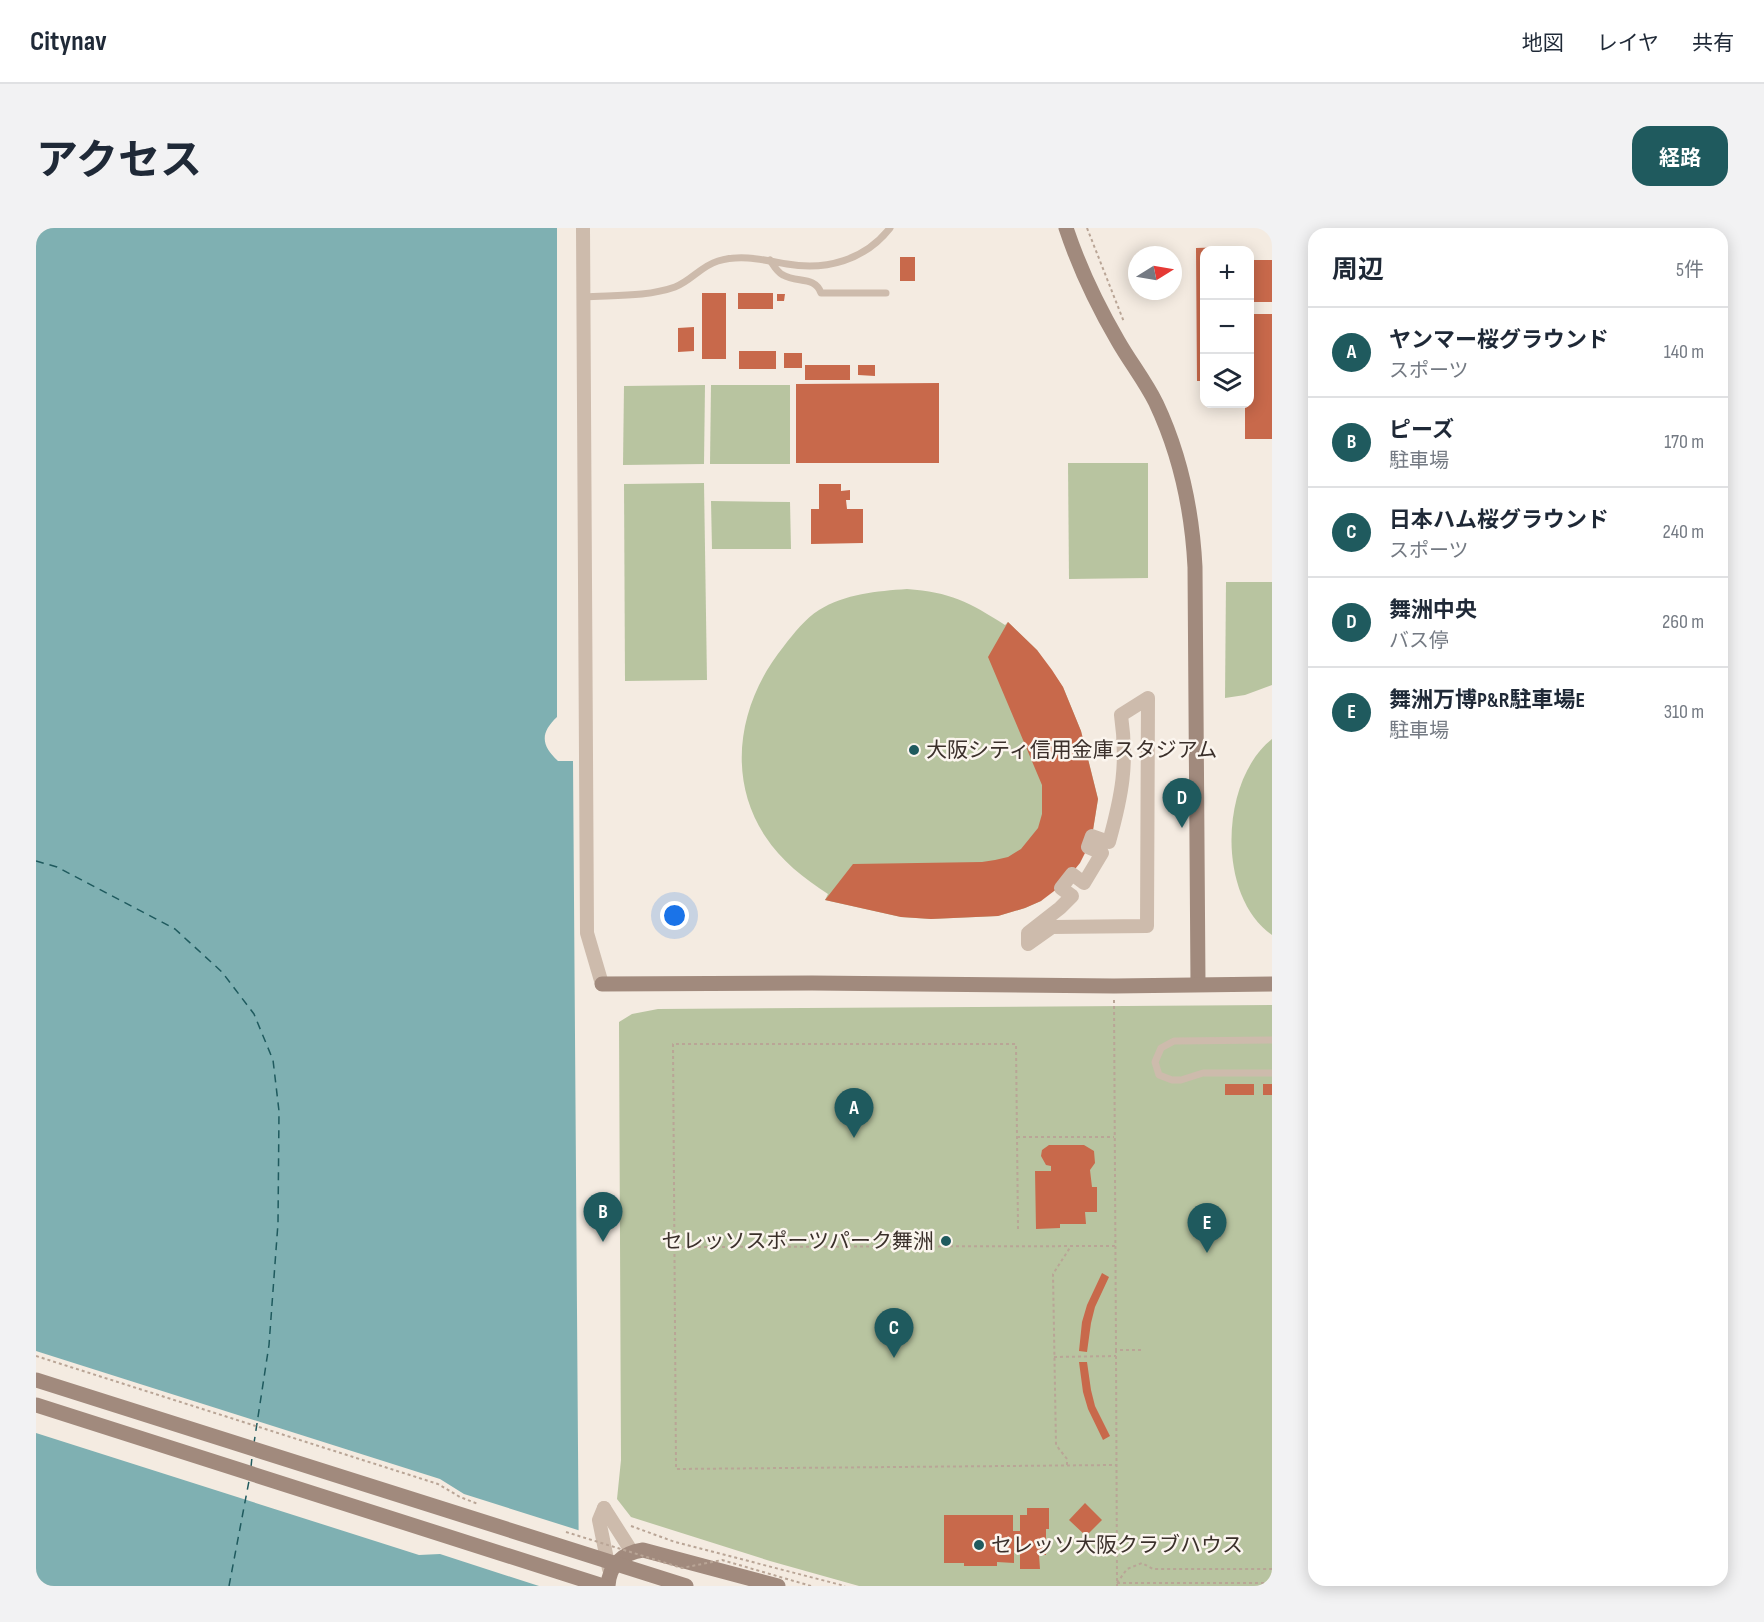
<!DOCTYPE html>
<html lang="ja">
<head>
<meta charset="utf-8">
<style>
  body { margin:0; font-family:"Sofia Sans Condensed","Noto Sans JP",sans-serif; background:#f2f2f3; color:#1f2937 }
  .controls { position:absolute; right:18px; top:18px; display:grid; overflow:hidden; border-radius:12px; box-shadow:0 3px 15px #0003 }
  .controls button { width:54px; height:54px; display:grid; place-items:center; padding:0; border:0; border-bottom:2px solid #e0e1e3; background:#fff; color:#1f2937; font:30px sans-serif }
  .compass { position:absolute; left:1092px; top:18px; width:54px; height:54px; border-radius:50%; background:#fff; box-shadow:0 3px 15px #0003; rotate:79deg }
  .you { position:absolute; left:639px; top:688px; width:21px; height:21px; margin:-15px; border:4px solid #fff; border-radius:50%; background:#1a73e8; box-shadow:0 0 0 9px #1a73e833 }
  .badge { display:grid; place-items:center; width:39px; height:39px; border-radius:50%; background:#1f5a5e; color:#fff; font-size:20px; font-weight:700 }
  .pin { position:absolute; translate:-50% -50px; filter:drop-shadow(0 2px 3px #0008) }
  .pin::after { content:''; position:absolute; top:32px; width:21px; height:18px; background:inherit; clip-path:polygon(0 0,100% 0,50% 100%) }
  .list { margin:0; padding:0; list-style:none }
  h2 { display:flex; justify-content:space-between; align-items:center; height:78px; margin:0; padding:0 24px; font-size:26px }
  h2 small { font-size:20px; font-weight:400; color:#747a83 }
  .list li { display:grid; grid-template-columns:39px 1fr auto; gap:18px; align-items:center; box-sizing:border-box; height:90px; padding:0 24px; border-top:2px solid #e0e1e3 }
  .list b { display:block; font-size:22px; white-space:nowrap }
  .list p { margin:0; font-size:20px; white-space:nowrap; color:#747a83 }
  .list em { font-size:20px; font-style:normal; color:#747a83 }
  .icon { flex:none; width:33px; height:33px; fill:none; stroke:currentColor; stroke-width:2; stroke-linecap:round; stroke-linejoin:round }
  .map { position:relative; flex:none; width:1236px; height:1358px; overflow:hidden; border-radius:18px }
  header { display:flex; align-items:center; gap:36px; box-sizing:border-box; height:84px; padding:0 30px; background:#fff; border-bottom:2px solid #e0e1e3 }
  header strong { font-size:28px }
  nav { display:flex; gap:33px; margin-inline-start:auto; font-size:21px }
  .intro { display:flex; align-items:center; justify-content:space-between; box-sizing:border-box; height:144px; padding:0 36px }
  h1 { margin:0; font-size:42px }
  .button { padding:15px 27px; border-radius:18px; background:#1f5a5e; color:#fff; font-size:21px; font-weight:700 }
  main { display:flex; gap:36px; padding:0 36px }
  aside { flex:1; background:#fff; border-radius:18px; box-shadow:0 3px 15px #0003 }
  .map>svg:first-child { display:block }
</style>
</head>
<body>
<header>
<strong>Citynav</strong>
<nav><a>地図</a><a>レイヤ</a><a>共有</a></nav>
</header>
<div class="intro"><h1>アクセス</h1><a class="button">経路</a></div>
<main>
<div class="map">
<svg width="1236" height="1358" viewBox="0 0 1236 1358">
  <rect width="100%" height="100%" fill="#f4ebe1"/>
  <g fill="#b8c4a0">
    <path d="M669,157L668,236L587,237L588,158Z"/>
    <path d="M675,157H754V236H674Z"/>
    <path d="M1032,235H1112V350L1033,351Z"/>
    <path d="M668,255L671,452L589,453L588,256Z"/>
    <path d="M675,273L754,274L755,321H676Z"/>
    <path d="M1190,354H1236V457L1209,467L1189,470Z"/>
    <path d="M871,361C914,364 933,374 969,397L972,394L1001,422L1027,459L1045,503L1062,571L1057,602L1005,673L989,680L962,688L895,691L865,689L789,672L792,666C768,650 745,633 729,608C689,547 704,472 748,418C758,405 769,391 783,382C809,366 841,363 871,361Z"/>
    <path d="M1236,511V707C1180,668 1184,552 1236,511Z"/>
    <path d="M1236,777V1358H823L734,1333L595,1289L581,1271L585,1232L583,794L596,786L622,781Z"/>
  </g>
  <path fill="#7fb0b2" d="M0,0H521V489C504,505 505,517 522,533H537L543,1358H0Z"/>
  <path fill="#f4ebe1" d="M0,1123L404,1251L428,1266L545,1303L546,1358H503L404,1326L383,1327L0,1205Z"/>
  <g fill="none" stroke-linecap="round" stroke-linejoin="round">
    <g stroke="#1f5a5e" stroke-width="1.5" stroke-dasharray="8 6" stroke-linecap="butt">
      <path d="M0,633L21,639L139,701L186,744L218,786L237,832L243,883L242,995L233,1117L218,1215"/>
      <path d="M215,1239L216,1229"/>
      <path d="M193,1358L213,1253"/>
    </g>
  </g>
  <g fill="#c8694b">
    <path d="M1191,19V22H1168V153H1161L1160,20Z"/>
    <rect x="864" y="29" width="15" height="24"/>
    <rect x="1214" y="32" width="22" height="42"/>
    <rect x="666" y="65" width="24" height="66"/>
    <rect x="702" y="65" width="35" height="16"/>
    <path d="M741,66H749L748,73H741Z"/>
    <path d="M1214,86H1236V211H1209V176H1214Z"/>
    <path d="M658,99V123L642,124V100Z"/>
    <rect x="703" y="123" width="37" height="18"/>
    <rect x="748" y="125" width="18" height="15"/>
    <rect x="769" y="137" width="45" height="15"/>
    <path d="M822,137H839V148L822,147Z"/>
    <path d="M903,155V235H760V156Z"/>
    <path d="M783,256H805V263L814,262V272H810L811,281H827V315L775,316V281H783Z"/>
    <path d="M972,394L1001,422L1016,442L1027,459L1045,503L1062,571L1057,602L1053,617L1044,635L1026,657L1005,673L989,680L962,688L895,691L865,689L789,672L817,636L946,634L959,632L972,629L985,621L1002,600L1006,586V557L952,429Z"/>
    <rect x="1189" y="856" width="29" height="11"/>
    <rect x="1227" y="856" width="9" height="11"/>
    <path d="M1013,917H1048L1058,923L1059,935L1054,942L1056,959H1061V984H1049L1050,996H1024V1000L1000,1001L999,943H1015V938L1010,937L1005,928L1006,922Z"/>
    <path d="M1066,1045L1073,1049L1059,1079L1055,1095L1051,1124L1043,1123L1046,1094L1051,1077Z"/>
    <path d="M1043,1134H1051L1055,1162L1059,1178L1074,1208L1067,1212L1052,1181L1047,1164Z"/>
    <path d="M1049,1275L1066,1292L1050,1308L1033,1292Z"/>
    <path d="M991,1280H1013V1301H1010V1327H1003L1004,1341H984V1308H978V1335L961,1334V1338H928V1335H908V1287H977V1303H984V1287H991Z"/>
  </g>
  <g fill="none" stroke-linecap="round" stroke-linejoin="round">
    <g stroke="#b9a596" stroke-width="2" stroke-dasharray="3 3" stroke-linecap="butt">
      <path d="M1051,0L1088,94"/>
      <path d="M1078,772L1080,1122H1106"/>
      <path d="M981,909H1078"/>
      <path d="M982,1001L980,816H637L640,1241L1080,1237"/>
      <path d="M638,1019L1079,1018"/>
      <path d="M1080,1122L1081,1358"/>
      <path d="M1018,1129L1080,1128"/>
      <path d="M1031,1237V1231L1020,1217L1017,1046L1035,1018"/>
      <path d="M595,1298L639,1314L809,1358"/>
      <path d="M1081,1355L1091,1341L1106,1335L1117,1341H1236"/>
      <path d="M1081,1355H1236"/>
    </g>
    <g stroke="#cdbbac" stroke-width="7">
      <path d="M734,32C738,38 741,44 747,47C761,55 779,48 785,65H850"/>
      <path d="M548,69C577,67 611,69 639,59C655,53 665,38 682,33C705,26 728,32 751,36C790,43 829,32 854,0"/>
      <path d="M1236,812L1138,813L1125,820L1119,834L1123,847L1136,852H1145L1167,845H1236"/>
    </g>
    <g stroke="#cdbbac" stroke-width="14">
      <path d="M547,0L551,705L566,756"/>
      <path d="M1112,470L1111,698L1016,699L992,716V705L1024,680L1036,668L1025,660L1036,646L1048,655L1066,625L1052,619L1056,608L1073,614C1086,567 1092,536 1085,487Z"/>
      <path d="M568,1280L563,1292L573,1341"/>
      <path d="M568,1280L596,1324"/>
    </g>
    <g stroke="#a18a7d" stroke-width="15">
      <path d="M1030,0C1043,39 1061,77 1082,113C1094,134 1109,153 1120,175C1145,228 1156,281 1159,339L1162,756"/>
      <path d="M566,756L776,755L1078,758L1236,756"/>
      <path d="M572,1358C573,1337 587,1325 607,1322L742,1358"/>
    </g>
    <g stroke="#b9a596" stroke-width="2" stroke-dasharray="3 3" stroke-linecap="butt">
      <path d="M0,1128L402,1256L424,1269L442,1276"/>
      <path d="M530,1304L646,1340L686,1332L775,1358"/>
    </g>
    <g stroke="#a18a7d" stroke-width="15">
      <path d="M0,1152L650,1358"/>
      <path d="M0,1177L567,1358"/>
    </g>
  </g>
  <g fill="#1f5a5e" stroke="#fbf5ee" stroke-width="2">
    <circle cx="878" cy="522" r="6"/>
    <circle cx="910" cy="1013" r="6"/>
    <circle cx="943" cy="1317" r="6"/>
  </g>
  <g text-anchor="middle" stroke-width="5" stroke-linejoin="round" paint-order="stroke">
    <g font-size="21" fill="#3b302b" stroke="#fbf5ee" text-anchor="start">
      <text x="890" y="529">大阪シティ信用金庫スタジアム</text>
      <text x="898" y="1020" text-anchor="end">セレッソスポーツパーク舞洲</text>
      <text x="955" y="1324">セレッソ大阪クラブハウス</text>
    </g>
  </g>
</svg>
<div class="controls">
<button>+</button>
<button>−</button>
<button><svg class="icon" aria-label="layers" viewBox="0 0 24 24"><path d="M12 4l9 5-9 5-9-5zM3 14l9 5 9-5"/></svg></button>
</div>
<svg class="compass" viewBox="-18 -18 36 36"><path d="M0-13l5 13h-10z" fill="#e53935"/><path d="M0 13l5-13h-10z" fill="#747a83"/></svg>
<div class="you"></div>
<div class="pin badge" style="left:818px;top:910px">A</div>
<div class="pin badge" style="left:567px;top:1014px">B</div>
<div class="pin badge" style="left:858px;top:1130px">C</div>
<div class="pin badge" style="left:1146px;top:600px">D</div>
<div class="pin badge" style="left:1171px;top:1025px">E</div>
</div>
<aside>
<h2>周辺<small>5件</small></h2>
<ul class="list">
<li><span class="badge">A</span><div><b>ヤンマー桜グラウンド</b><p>スポーツ</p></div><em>140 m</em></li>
<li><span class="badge">B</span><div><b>ピーズ</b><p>駐車場</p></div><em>170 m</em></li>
<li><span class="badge">C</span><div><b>日本ハム桜グラウンド</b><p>スポーツ</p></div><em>240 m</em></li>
<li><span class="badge">D</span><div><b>舞洲中央</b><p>バス停</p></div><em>260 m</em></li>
<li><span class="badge">E</span><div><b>舞洲万博P&amp;R駐車場E</b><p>駐車場</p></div><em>310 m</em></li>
</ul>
</aside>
</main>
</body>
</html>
